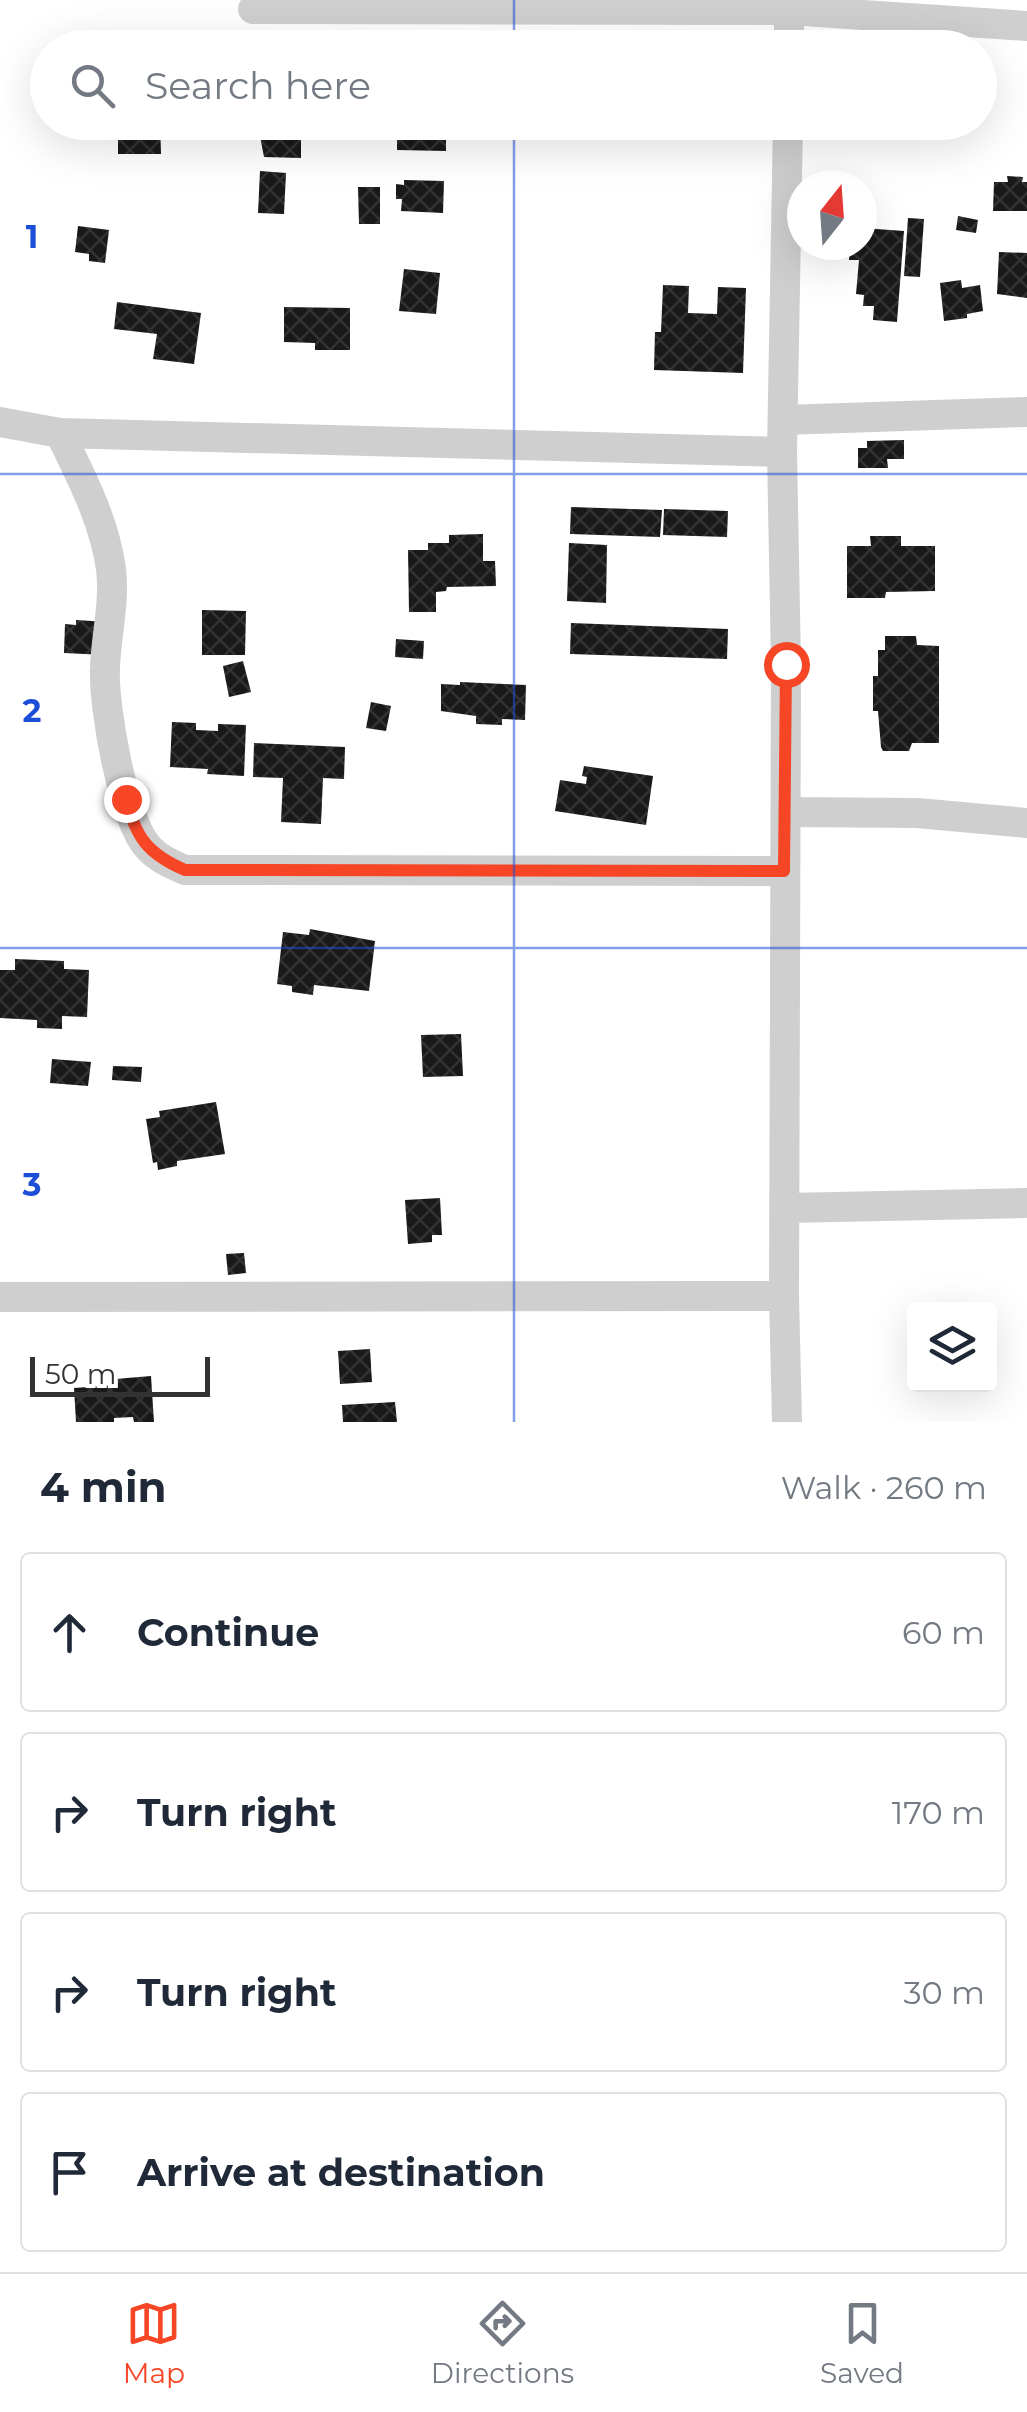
<!DOCTYPE html>
<html lang="en">
<head>
<meta charset="utf-8">
<style>
  body { margin:0; font-family:Montserrat,sans-serif; background:#f6f6f7; color:#1f2937 }
  .controls { position:absolute; right:30px; bottom:30px; display:grid; overflow:hidden; border-radius:10px; box-shadow:0 10px 40px #0002 }
  .controls button { width:90px; height:90px; display:grid; place-items:center; padding:0; border:0; border-bottom:2px solid #e0e1e3; background:#fff; color:#1f2937; font:50px sans-serif }
  .compass { position:absolute; left:787px; top:170px; width:90px; height:90px; border-radius:50%; background:#fff; box-shadow:0 10px 40px #0002; rotate:17deg }
  .scale { position:absolute; left:30px; bottom:25px; width:180px; box-sizing:border-box; padding-left:10px; border:5px solid #323232; border-top:0; font-size:28px; line-height:35px; white-space:nowrap; color:#323232; -webkit-text-stroke:8px #fff; paint-order:stroke }
  .stop { position:absolute; width:30px; height:30px; margin:-22px; border:8px solid #f64626; border-radius:50%; background:#fff }
  .stop.end { background:#f64626; border-color:#fff; box-shadow:0 2px 10px #0008 }
  .list { margin:0; padding:0; list-style:none }
  h2 { display:flex; justify-content:space-between; align-items:center; height:130px; margin:0; padding:0 40px; font-size:42px }
  h2 small { font-size:32px; font-weight:400; color:#747a83 }
  .list li { display:grid; grid-template-columns:65px 1fr auto; gap:30px; align-items:center; box-sizing:border-box; height:160px; margin:0 20px 20px; padding:0 20px; border:2px solid #e0e1e3; border-radius:10px }
  .list b { display:block; font-size:38px; white-space:nowrap }
  .list em { font-size:32px; font-style:normal; color:#747a83 }
  .icon { flex:none; width:55px; height:55px; fill:none; stroke:currentColor; stroke-width:2; stroke-linecap:round; stroke-linejoin:round }
  .map { position:relative; flex:none; width:1027px; height:1422px; overflow:hidden }
  .search { position:absolute; background:#fff; box-shadow:0 10px 40px #0002; left:30px; right:30px; top:30px; height:110px; display:flex; align-items:center; gap:25px; box-sizing:border-box; padding:0 35px; border-radius:55px; color:#747a83; font-size:38px }
  .sheet { height:850px; background:#fff }
  nav { display:flex; justify-content:space-around; align-items:center; box-sizing:border-box; height:140px; border-top:2px solid #e0e1e3; background:#fff; font-size:28px; color:#747a83 }
  nav a { display:grid; justify-items:center; gap:5px }
  nav .on { color:#f64626 }
  .map>svg:first-child { display:block }
</style>
</head>
<body>
<div class="map">
<svg width="1027" height="1422" viewBox="0 0 1027 1422">
  <defs>
    <pattern id="building-cross-hatch" width="8" height="8" patternUnits="userSpaceOnUse" patternTransform="scale(2.5)"><rect width="8" height="8" fill="#191919"/><path d="M0 0l8 8M0 8l8-8" fill="none" stroke="#323232"/></pattern>
  </defs>
  <rect width="100%" height="100%" fill="#fff"/>
  <g fill="url(#building-cross-hatch)">
    <path d="M118,122H160L161,154H118Z"/>
    <path d="M267,122H301V158L264,157L260,136L267,137Z"/>
    <path d="M406,122H442V128H446V151L397,150V136H406Z"/>
    <path d="M260,171L286,173L284,214L258,213Z"/>
    <path d="M1007,176L1023,177L1022,182H1027V211H993L994,182H1008Z"/>
    <path d="M404,180L444,181L443,213L401,211L402,199H396V184L404,185Z"/>
    <path d="M358,187H380V224H359Z"/>
    <path d="M958,216L978,220L976,233L956,230Z"/>
    <path d="M908,218L924,219L920,277L904,276Z"/>
    <path d="M78,226L109,230L105,263L89,261V254L75,252Z"/>
    <path d="M862,228L904,231L897,322L873,320L874,306H863L864,295L856,294L859,260H849L850,245H862Z"/>
    <path d="M999,252L1027,253V298L997,294Z"/>
    <path d="M404,269L440,273L436,314L399,311Z"/>
    <path d="M961,280L962,288L980,285L983,311L967,314V318L944,321L940,283Z"/>
    <path d="M663,285L689,286L688,313L717,314L718,287L746,288L743,373L654,370L655,332H661Z"/>
    <path d="M117,302L201,313L194,364L153,359L157,334L114,329Z"/>
    <path d="M284,307L350,308V350H315V343L284,342Z"/>
    <path d="M904,440V459H887L888,468H858V448H867V441Z"/>
    <path d="M571,507L662,510L660,537L570,534Z"/>
    <path d="M664,509L728,511L727,537L663,535Z"/>
    <path d="M483,534V561H495L496,586L447,587L446,591L436,592V612H409L408,550H428V543H449V535Z"/>
    <path d="M870,536H901V546H935V591L886,592L885,598H847V546H871Z"/>
    <path d="M569,543L607,545L606,603L567,601Z"/>
    <path d="M202,610L246,611L245,655H202Z"/>
    <path d="M76,620L107,622L105,655L64,653L65,624L76,625Z"/>
    <path d="M571,623L728,629L727,659L570,654Z"/>
    <path d="M885,636H916L917,645L939,646V743H912L909,751H883L881,747L878,711H873V676H878V650H885Z"/>
    <path d="M396,639L424,641L423,659L395,657Z"/>
    <path d="M243,661L251,692L229,697L223,666Z"/>
    <path d="M460,682L526,685L525,720L502,719V725L476,724V716L441,711V684L460,685Z"/>
    <path d="M371,702L391,706L386,731L366,728Z"/>
    <path d="M172,722L196,723V730L218,731V724L246,725L244,776L207,774L208,769L170,767Z"/>
    <path d="M254,743L345,747L344,779L323,778L321,824L281,822L283,778L253,777Z"/>
    <path d="M584,766L653,776L646,825L555,811L560,780L586,784L587,777L582,776Z"/>
    <path d="M310,929L375,941L369,991L314,985L313,995L292,992V986L277,984L283,932L309,935Z"/>
    <path d="M15,959L64,961V969L89,970L87,1017L62,1016V1029L37,1028V1020L0,1018V970H15Z"/>
    <path d="M461,1034L463,1076L423,1077L421,1035Z"/>
    <path d="M52,1059L91,1062L88,1086L50,1083Z"/>
    <path d="M113,1066L142,1067L141,1082L112,1080Z"/>
    <path d="M216,1102L225,1154L177,1161V1166L158,1170L157,1162L153,1163L146,1119L160,1117L159,1111Z"/>
    <path d="M440,1198L442,1235H432V1242L408,1244L405,1200Z"/>
    <path d="M244,1253L246,1273L228,1275L226,1254Z"/>
    <path d="M370,1349L372,1382L340,1384L338,1351Z"/>
    <path d="M151,1376L154,1422H134L133,1417L114,1418V1422H76L74,1388L116,1385L115,1379Z"/>
    <path d="M395,1402L397,1422H343L342,1405Z"/>
  </g>
  <g fill="none" stroke-linecap="round" stroke-linejoin="round">
    <g stroke="#cfcfcf" stroke-width="30">
      <path d="M253,9L789,10L1027,26"/>
      <path d="M789,48V0"/>
      <path d="M783,420L1027,412"/>
      <path d="M0,422L60,433L782,452"/>
      <path d="M60,433C81,477 104,519 111,569C115,603 106,635 105,668C103,706 123,818 147,846C157,858 171,864 185,870L784,871"/>
      <path d="M786,812L917,813L1027,823"/>
      <path d="M786,1208L1027,1203"/>
      <path d="M0,1297L784,1296"/>
      <path d="M787,1422L784,1296L786,664L782,452L788,122"/>
    </g>
  </g>
  <g fill="none" stroke-linecap="round" stroke-linejoin="round">
    <path stroke="#f64626" stroke-width="12" d="M126,799C136,838 148,854 185,870L784,871L786,664"/>
  </g>
  <path fill="none" stroke="#1d4ed8" stroke-width="2.5" stroke-opacity="0.55" d="M514,0V48M514,122V1422M0,474H1027M0,948H1027"/>
  <g font-size="32" text-anchor="middle" font-weight="bold" fill="#1d4ed8" stroke="#fff" stroke-width="10" stroke-linejoin="round" paint-order="stroke">
    <text x="32" y="248">1</text>
    <text x="32" y="722">2</text>
    <text x="32" y="1196">3</text>
  </g>
</svg>
<div class="controls">
<button><svg class="icon" aria-label="layers" viewBox="0 0 24 24"><path d="M12 4l9 5-9 5-9-5zM3 14l9 5 9-5"/></svg></button>
</div>
<svg class="compass" viewBox="-18 -18 36 36"><path d="M0-13l5 13h-10z" fill="#e53935"/><path d="M0 13l5-13h-10z" fill="#747a83"/></svg>
<div class="scale">50 m</div>
<div class="stop" style="left:786px;top:664px"></div>
<div class="stop end" style="left:126px;top:799px"></div>
<div class="search"><svg class="icon" aria-label="search" viewBox="0 0 24 24"><circle cx="10" cy="10" r="6"/><path d="M15 15l6 6"/></svg>Search here</div>
</div>
<section class="sheet">
<h2>4 min<small>Walk · 260 m</small></h2>
<ul class="list">
<li><svg class="icon" aria-label="ahead" viewBox="0 0 24 24"><path d="M12 20V5M6 11l6-6 6 6"/></svg><div><b>Continue</b></div><em>60 m</em></li>
<li><svg class="icon" aria-label="right" viewBox="0 0 24 24"><path d="M7 20v-9h11M14 6l5 5-5 5"/></svg><div><b>Turn right</b></div><em>170 m</em></li>
<li><svg class="icon" aria-label="right" viewBox="0 0 24 24"><path d="M7 20v-9h11M14 6l5 5-5 5"/></svg><div><b>Turn right</b></div><em>30 m</em></li>
<li><svg class="icon" aria-label="arrive" viewBox="0 0 24 24"><path d="M6 21V4h12l-3 4 3 4H6"/></svg><div><b>Arrive at destination</b></div></li>
</ul>
</section>
<nav>
<a class="on"><svg class="icon" aria-label="map" viewBox="0 0 24 24"><path d="M3 6l6-2 6 2 6-2v14l-6 2-6-2-6 2zM9 4v14M15 6v14"/></svg>Map</a>
<a><svg class="icon" aria-label="directions" viewBox="0 0 24 24"><path d="M12 3l9 9-9 9-9-9zM9 14v-3h6M13 9l2 2-2 2"/></svg>Directions</a>
<a><svg class="icon" aria-label="saved" viewBox="0 0 24 24"><path d="M7 4h10v16l-5-4-5 4z"/></svg>Saved</a>
</nav>
</body>
</html>
